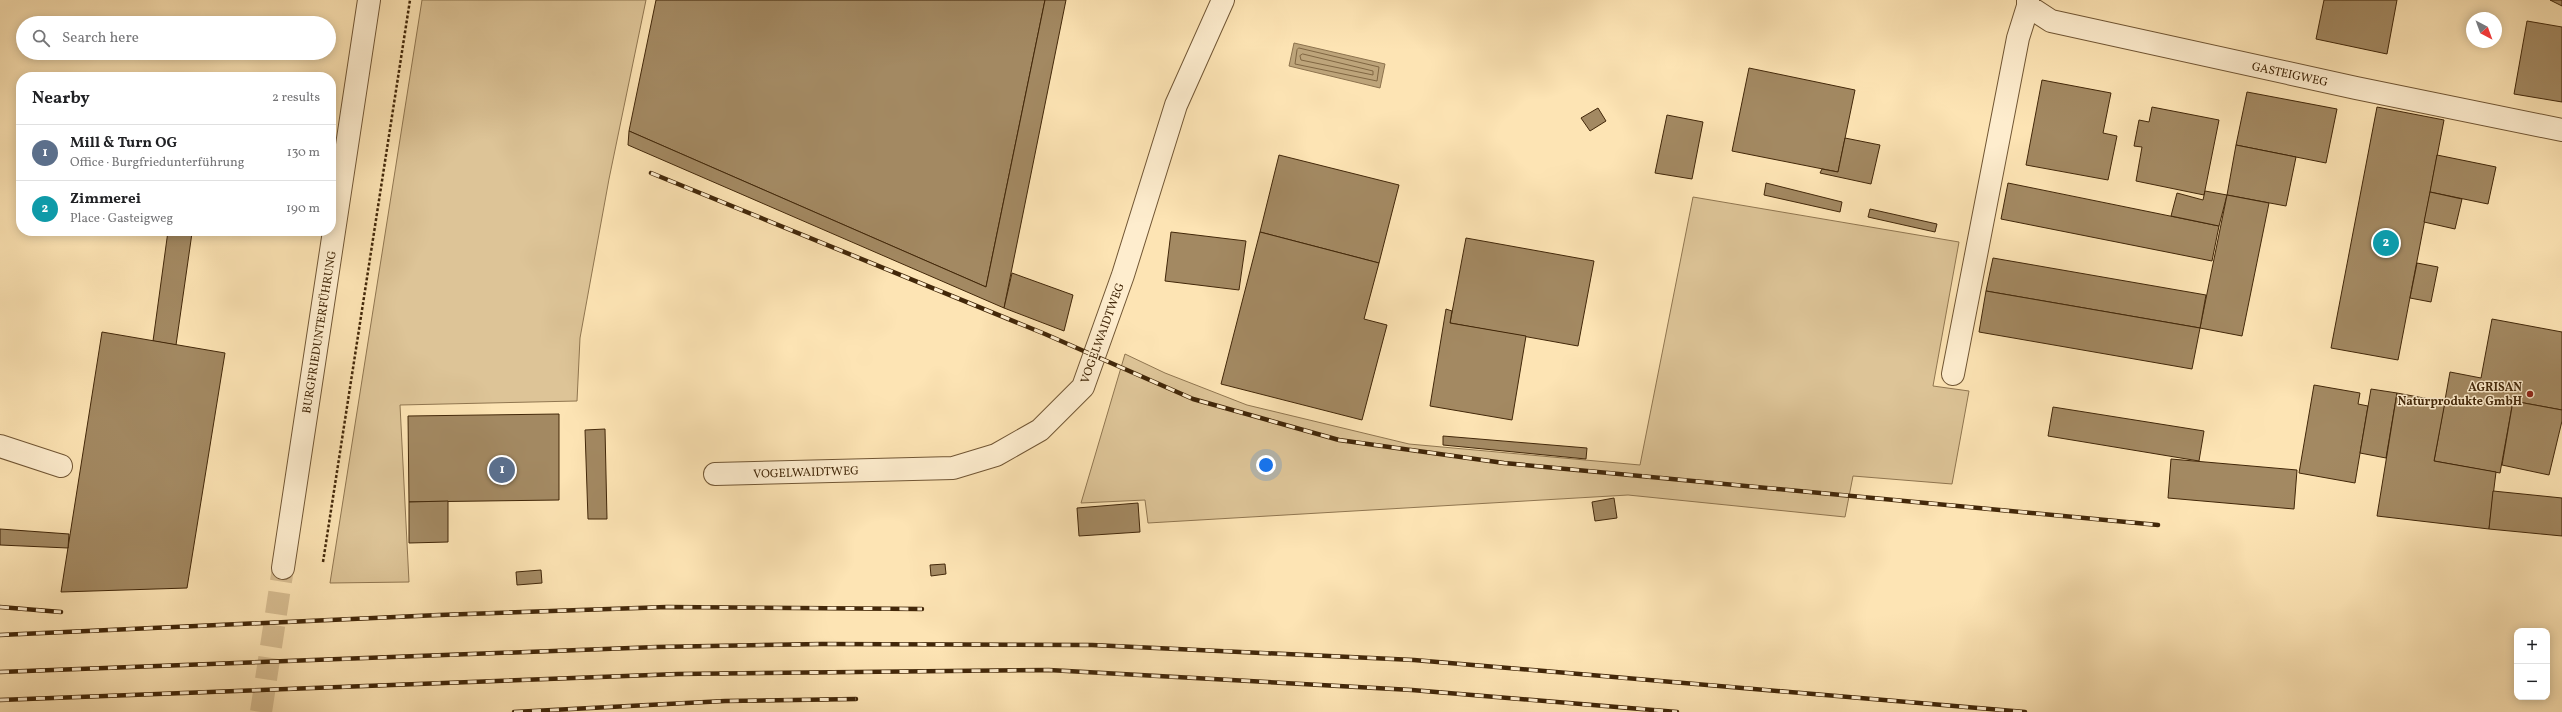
<!DOCTYPE html>
<html lang="en">
<head>
<meta charset="utf-8">
<style>
  body { margin:0; font-family:Vollkorn,serif; background:#f6f6f6; color:#202124 }
  .controls { position:absolute; right:12px; bottom:12px; display:grid; overflow:hidden; border-radius:8px; box-shadow:0 2px 10px #0003 }
  .controls button { width:36px; height:36px; display:grid; place-items:center; padding:0; border:0; border-bottom:1px solid #e0e0e0; background:#fff; color:#202124; font:20px sans-serif }
  .compass { position:absolute; left:2466px; top:12px; width:36px; height:36px; border-radius:50%; background:#fff; box-shadow:0 2px 10px #0003; rotate:139deg }
  .you { position:absolute; left:1266px; top:465px; width:14px; height:14px; margin:-10px; border:3px solid #fff; border-radius:50%; background:#1a73e8; box-shadow:0 0 0 6px #1a73e833 }
  .badge { display:grid; place-items:center; width:26px; height:26px; border-radius:50%; background:#8f2418; color:#fff; font-size:13px; font-weight:700 }
  .pin { position:absolute; translate:-50% -50%; border:2px solid #fff; box-shadow:0 1px 4px #0006 }
  .list { margin:0; padding:0; list-style:none }
  h2 { display:flex; justify-content:space-between; align-items:center; height:52px; margin:0; padding:0 16px; font-size:17px }
  h2 small { font-size:13px; font-weight:400; color:#757577 }
  .list li { display:grid; grid-template-columns:26px 1fr auto; gap:12px; align-items:center; box-sizing:border-box; height:56px; padding:0 16px; border-top:1px solid #e0e0e0 }
  .list b { display:block; font-size:15px; white-space:nowrap }
  .list p { margin:0; font-size:13px; white-space:nowrap; color:#757577 }
  .list em { font-size:13px; font-style:normal; color:#757577 }
  .icon { flex:none; width:22px; height:22px; fill:none; stroke:currentColor; stroke-width:2; stroke-linecap:round; stroke-linejoin:round }
  .map { position:relative; flex:none; width:2562px; height:712px; overflow:hidden }
  .search { position:absolute; background:#fff; box-shadow:0 2px 10px #0003; left:16px; top:16px; width:320px; height:44px; display:flex; align-items:center; gap:10px; box-sizing:border-box; padding:0 14px; border-radius:22px; color:#757577; font-size:15px }
  .panel { position:absolute; background:#fff; box-shadow:0 2px 10px #0003; left:16px; top:72px; width:320px; height:164px; border-radius:16px }
  .map>svg:first-child { display:block }
</style>
</head>
<body>
<div class="map">
<svg width="2562" height="712" viewBox="0 0 2562 712">
  <rect width="100%" height="100%" fill="#fde4b4"/>
  <filter id="stains"><feTurbulence type="fractalNoise" baseFrequency=".005" numOctaves="4"/><feColorMatrix values="0 0 0 0 .2 0 0 0 0 .09 0 0 0 0 .02 0 0 0 .5 -.17"/></filter>
  <radialGradient id="worn" r=".72"><stop offset=".6" stop-color="#630" stop-opacity="0"/><stop offset="1" stop-color="#630" stop-opacity=".3"/></radialGradient>
  <g fill="#ddc497" stroke="#907650">
    <path d="M422,0H646L609,179L580,338L577,401L400,405L409,582L330,583Z"/>
    <path d="M1693,197L1959,242L1933,386L1969,391L1952,484L1853,476L1845,517L1628,495L1148,523L1145,500L1081,503L1125,354L1165,373L1247,405L1409,444L1640,465Z"/>
  </g>
  <path fill="#bda47a" stroke="#8c724d" d="M1294,43L1385,64L1380,88L1289,66Z"/>
  <g fill="none" stroke-linecap="round" stroke-linejoin="round">
    <g stroke="#806642" stroke-width="1">
      <path d="M1299,48L1379,67L1377,81L1295,64L1297,50Z"/>
      <path d="M1303,54L1373,71V75L1301,60L1300,56Z"/>
    </g>
  </g>
  <g fill="#a38962" stroke="#422709">
    <path d="M656,0H1045L986,287L629,131Z"/>
    <path d="M1045,0H1066L1004,308L628,145L629,131L986,287Z"/>
    <path d="M2324,0H2397L2387,54L2316,39Z"/>
    <path d="M2550,0H2562V6Z"/>
    <path d="M2527,21L2562,27V102L2514,94Z"/>
    <path d="M1749,68L1855,90L1838,172L1732,151Z"/>
    <path d="M2042,80L2111,93L2103,133L2117,136L2108,180L2026,165Z"/>
    <path d="M2247,92L2337,109L2326,163L2236,145Z"/>
    <path d="M2152,107L2219,120L2204,195L2136,181L2142,147L2134,146L2139,120L2149,122Z"/>
    <path d="M2377,107L2444,120L2398,360L2331,348Z"/>
    <path d="M1598,108L1606,121L1590,131L1581,118Z"/>
    <path d="M1667,115L1703,122L1692,179L1655,173Z"/>
    <path d="M1845,138L1880,145L1871,184L1820,173L1822,169L1838,172Z"/>
    <path d="M2236,145L2296,157L2286,206L2227,195Z"/>
    <path d="M1279,155L1399,185L1379,263L1260,232Z"/>
    <path d="M2437,155L2496,167L2488,204L2430,192Z"/>
    <path d="M1766,183L1842,202L1840,212L1764,195Z"/>
    <path d="M2008,183L2219,226L2212,261L2001,219Z"/>
    <path d="M2205,191L2227,195L2219,226L2171,216L2177,193L2203,200Z"/>
    <path d="M2430,192L2462,199L2455,229L2424,222Z"/>
    <path d="M2227,195L2269,203L2242,336L2200,328Z"/>
    <path d="M1870,209L1937,224L1935,232L1868,217Z"/>
    <path d="M168,231L192,233L176,345L153,341Z"/>
    <path d="M1171,232L1246,241L1239,290L1165,281Z"/>
    <path d="M1260,232L1379,263L1364,319L1387,325L1362,420L1221,384Z"/>
    <path d="M1466,238L1594,261L1578,346L1450,323Z"/>
    <path d="M1993,258L2206,295L2200,328L1986,291Z"/>
    <path d="M2417,263L2438,267L2431,302L2410,298Z"/>
    <path d="M1012,273L1073,295L1064,331L1004,308Z"/>
    <path d="M1986,291L2200,328L2192,369L1979,332Z"/>
    <path d="M1446,309L1452,311L1450,323L1526,336L1512,420L1430,406Z"/>
    <path d="M2492,319L2562,332V410L2513,401L2500,473L2434,461L2450,372L2481,378Z"/>
    <path d="M102,332L225,353L187,588L61,592Z"/>
    <path d="M2314,385L2360,393L2358,404L2368,406L2355,483L2299,473Z"/>
    <path d="M2371,389L2397,393L2386,458L2360,453Z"/>
    <path d="M2397,393L2445,402L2434,461L2496,472L2489,529L2377,516Z"/>
    <path d="M2513,401L2562,410V421L2549,475L2502,465Z"/>
    <path d="M2053,407L2204,431L2199,461L2048,436Z"/>
    <path d="M559,414V500L409,502L408,416Z"/>
    <path d="M605,429L607,519H588L585,430Z"/>
    <path d="M1443,436L1587,448L1586,459L1443,445Z"/>
    <path d="M2171,459L2297,470L2294,509L2168,498Z"/>
    <path d="M2493,491L2562,498V536L2489,529Z"/>
    <path d="M1614,498L1617,518L1595,521L1592,502Z"/>
    <path d="M448,501V542L409,543V502Z"/>
    <path d="M1138,503L1140,532L1079,536L1077,508Z"/>
    <path d="M0,529L69,534L68,548L0,545Z"/>
    <path d="M945,564L946,574L931,576L930,565Z"/>
    <path d="M541,570L542,583L517,585L516,572Z"/>
  </g>
  <g fill="none" stroke-linecap="round" stroke-linejoin="round">
    <path stroke="#d8be92" stroke-width="22" stroke-dasharray="22 11" stroke-linecap="butt" d="M261,712L283,568"/>
    <defs>
      <g id="minor">
        <path d="M2028,0V6L2051,21L2356,88L2562,130"/>
        <path d="M1953,374L2018,38L2028,6"/>
        <path d="M0,446L61,466"/>
        <path d="M715,474L953,468L996,455L1040,430L1083,387L1123,275L1176,105L1223,0"/>
        <path d="M283,568L369,0"/>
      </g>
    </defs>
    <use href="#minor" stroke="#715634" stroke-width="24"/>
    <path stroke="#422709" stroke-width="2.5" stroke-dasharray="3 2" stroke-linecap="butt" d="M323,562L410,0"/>
    <use href="#minor" stroke="#feedce" stroke-width="22"/>
    <defs>
      <g id="rail">
        <path d="M651,173L1045,334L1193,399L1339,440L1504,463L2158,525"/>
        <path d="M0,607L61,612"/>
        <path d="M0,635L439,615L667,607L922,609"/>
        <path d="M0,672L657,647L822,644L1092,645L1414,660L2025,712"/>
        <path d="M0,700L678,674L1049,670L1412,690L1677,712"/>
        <path d="M514,712L725,701L856,699"/>
      </g>
    </defs>
    <use href="#rail" stroke="#422709" stroke-width="4.5"/>
    <use href="#rail" stroke="#feedce" stroke-width="3" stroke-dasharray="9" stroke-linecap="butt"/>
  </g>
  <circle fill="#8f2418" stroke="#feedce" stroke-width="1.5" cx="2530" cy="394" r="4"/>
  <g text-anchor="middle" stroke-width="3" stroke-linejoin="round" paint-order="stroke">
    <g font-size="12" fill="#422709" stroke="#feedce">
      <text transform="translate(2290 74) rotate(12)" y="4">GASTEIGWEG</text>
      <text transform="translate(319 332) rotate(-81)" y="4">BURGFRIEDUNTERFÜHRUNG</text>
      <text transform="translate(1102 333) rotate(-70)" y="4">VOGELWAIDTWEG</text>
      <text transform="translate(806 472) rotate(-2)" y="4">VOGELWAIDTWEG</text>
    </g>
    <g font-size="12" font-weight="bold" fill="#422709" stroke="#feedce" text-anchor="end">
      <text x="2522" y="391">AGRISAN<tspan x="2522" dy="14">Naturprodukte GmbH</tspan></text>
    </g>
  </g>
  <rect width="100%" height="100%" filter="url(#stains)"/>
  <rect width="100%" height="100%" fill="url(#worn)"/>
</svg>
<div class="controls">
<button>+</button>
<button>−</button>
</div>
<svg class="compass" viewBox="-18 -18 36 36"><path d="M0-13l5 13h-10z" fill="#e53935"/><path d="M0 13l5-13h-10z" fill="#757577"/></svg>
<div class="you"></div>
<div class="pin badge" style="left:502px;top:470px;background:#5c6f8a">1</div>
<div class="pin badge" style="left:2386px;top:243px;background:#0f9aa8">2</div>
<div class="search"><svg class="icon" aria-label="search" viewBox="0 0 24 24"><circle cx="10" cy="10" r="6"/><path d="M15 15l6 6"/></svg>Search here</div>
<section class="panel">
<h2>Nearby<small>2 results</small></h2>
<ul class="list">
<li><span class="badge" style="background:#5c6f8a">1</span><div><b>Mill &amp; Turn OG</b><p>Office · Burgfriedunterführung</p></div><em>130 m</em></li>
<li><span class="badge" style="background:#0f9aa8">2</span><div><b>Zimmerei</b><p>Place · Gasteigweg</p></div><em>190 m</em></li>
</ul>
</section>
</div>
</body>
</html>
